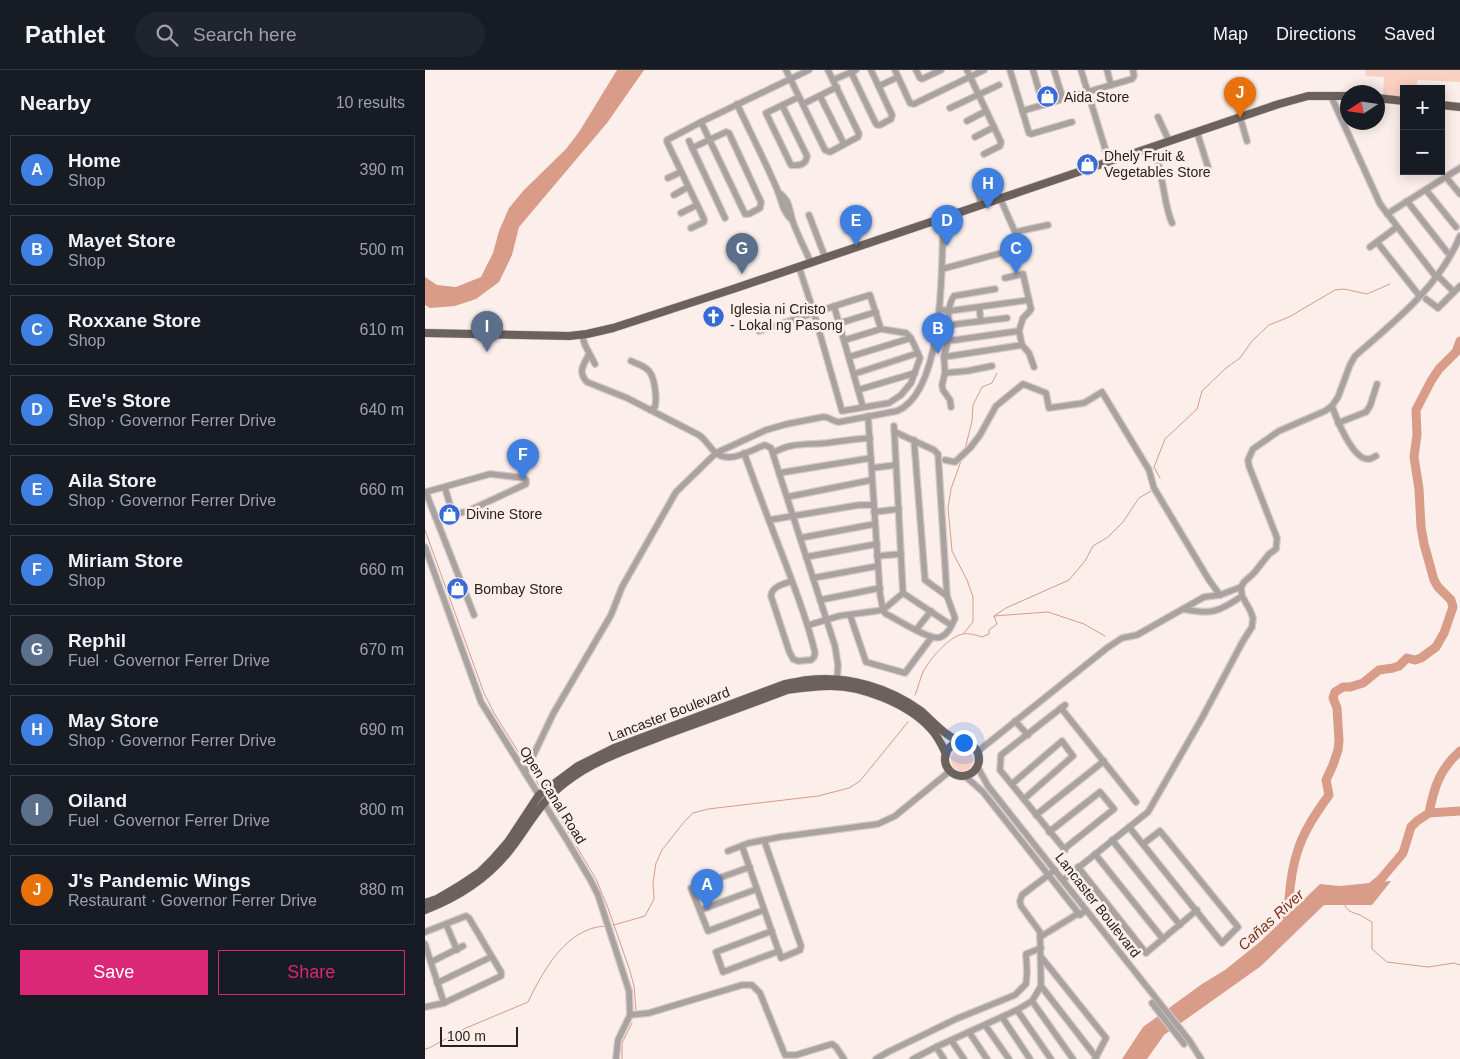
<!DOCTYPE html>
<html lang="en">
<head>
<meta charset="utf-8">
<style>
  body { margin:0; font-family:Helvetica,sans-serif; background:#20242c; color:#f1f3f6 }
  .controls { position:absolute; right:15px; top:15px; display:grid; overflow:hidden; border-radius:0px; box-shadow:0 2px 12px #0003 }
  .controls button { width:45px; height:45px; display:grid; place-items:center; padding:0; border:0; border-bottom:1px solid #363941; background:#171b24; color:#f1f3f6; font:25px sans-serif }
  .compass { position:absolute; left:915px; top:15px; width:45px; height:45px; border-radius:50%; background:#171b24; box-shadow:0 2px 12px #0003; rotate:258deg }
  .scale { position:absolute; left:15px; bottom:12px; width:78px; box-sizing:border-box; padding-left:5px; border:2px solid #282321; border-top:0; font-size:14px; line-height:18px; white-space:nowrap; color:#282321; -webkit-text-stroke:4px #fceeea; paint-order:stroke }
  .you { position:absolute; left:538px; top:672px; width:18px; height:18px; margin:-12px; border:4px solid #fff; border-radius:50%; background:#1a73e8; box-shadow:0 0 0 8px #1a73e833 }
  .badge { display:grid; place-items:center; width:32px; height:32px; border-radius:50%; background:#db2777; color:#fff; font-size:16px; font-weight:700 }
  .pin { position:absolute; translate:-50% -41px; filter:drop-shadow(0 1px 2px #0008) }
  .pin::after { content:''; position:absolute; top:26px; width:18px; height:15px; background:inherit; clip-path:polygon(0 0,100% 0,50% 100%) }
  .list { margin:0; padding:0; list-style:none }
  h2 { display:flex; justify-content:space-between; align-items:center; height:65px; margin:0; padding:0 20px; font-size:21px }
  h2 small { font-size:16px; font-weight:400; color:#9ea1a6 }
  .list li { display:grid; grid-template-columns:32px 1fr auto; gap:15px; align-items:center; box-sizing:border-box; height:70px; margin:0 10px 10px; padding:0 10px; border:1px solid #363941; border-radius:0px }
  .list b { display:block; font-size:19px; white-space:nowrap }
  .list p { margin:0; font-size:16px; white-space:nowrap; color:#9ea1a6 }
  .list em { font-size:16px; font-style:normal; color:#9ea1a6 }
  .actions { display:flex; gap:10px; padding:15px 20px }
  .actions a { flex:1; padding:11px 0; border:1px solid #db2777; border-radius:0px; text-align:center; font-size:18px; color:#db2777 }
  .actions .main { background:#db2777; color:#fff }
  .icon { flex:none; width:28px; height:28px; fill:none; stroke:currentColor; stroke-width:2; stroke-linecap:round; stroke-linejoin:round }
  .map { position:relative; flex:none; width:1035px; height:989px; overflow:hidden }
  header { display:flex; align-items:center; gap:30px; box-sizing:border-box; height:70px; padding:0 25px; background:#171b24; border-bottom:1px solid #363941 }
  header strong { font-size:24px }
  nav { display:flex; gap:28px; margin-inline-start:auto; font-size:18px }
  .search { width:350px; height:45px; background:#20242c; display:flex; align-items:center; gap:12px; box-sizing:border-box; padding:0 18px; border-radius:28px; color:#9ea1a6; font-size:19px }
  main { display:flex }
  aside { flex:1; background:#171b24 }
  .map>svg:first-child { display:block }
</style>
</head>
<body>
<header>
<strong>Pathlet</strong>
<div class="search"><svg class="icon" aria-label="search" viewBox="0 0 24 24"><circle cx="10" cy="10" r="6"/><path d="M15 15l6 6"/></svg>Search here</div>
<nav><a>Map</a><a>Directions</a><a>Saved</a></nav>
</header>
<main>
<aside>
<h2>Nearby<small>10 results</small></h2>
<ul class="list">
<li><span class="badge" style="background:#3f7fe0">A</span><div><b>Home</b><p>Shop</p></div><em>390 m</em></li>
<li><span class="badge" style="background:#3f7fe0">B</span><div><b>Mayet Store</b><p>Shop</p></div><em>500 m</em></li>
<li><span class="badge" style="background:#3f7fe0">C</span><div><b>Roxxane Store</b><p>Shop</p></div><em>610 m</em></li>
<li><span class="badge" style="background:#3f7fe0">D</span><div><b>Eve's Store</b><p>Shop · Governor Ferrer Drive</p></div><em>640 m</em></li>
<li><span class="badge" style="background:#3f7fe0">E</span><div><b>Aila Store</b><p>Shop · Governor Ferrer Drive</p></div><em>660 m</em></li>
<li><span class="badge" style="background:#3f7fe0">F</span><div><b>Miriam Store</b><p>Shop</p></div><em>660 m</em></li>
<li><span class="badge" style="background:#5c6f8a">G</span><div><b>Rephil</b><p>Fuel · Governor Ferrer Drive</p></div><em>670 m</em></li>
<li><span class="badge" style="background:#3f7fe0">H</span><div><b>May Store</b><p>Shop · Governor Ferrer Drive</p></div><em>690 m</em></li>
<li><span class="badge" style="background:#5c6f8a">I</span><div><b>Oiland</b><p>Fuel · Governor Ferrer Drive</p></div><em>800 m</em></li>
<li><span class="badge" style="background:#e8710a">J</span><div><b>J's Pandemic Wings</b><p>Restaurant · Governor Ferrer Drive</p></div><em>880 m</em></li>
</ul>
<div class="actions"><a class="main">Save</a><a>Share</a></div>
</aside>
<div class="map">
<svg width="1035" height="989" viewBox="0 0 1035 989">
  <rect width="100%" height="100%" fill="#fceeea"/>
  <g fill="#f9d0c2">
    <path d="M940,0H1035V12L993,10L991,19H979V27L958,25L959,7L941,6Z"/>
    <circle cx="537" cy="690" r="11"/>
  </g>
  <g fill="#d89c88">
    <path d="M192,0H219L182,53L94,157L87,185L74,212L51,229L30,236L5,238L0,235V207L12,215L31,217L56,207L68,183L74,161L84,138L99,120L141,79L154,62Z"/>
    <path d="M966,811L947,835H899L836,896L739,965L722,989H697L718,957L777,914L800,900L836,871L895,814L914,816Z"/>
  </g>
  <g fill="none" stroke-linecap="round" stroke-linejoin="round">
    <g stroke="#d89c88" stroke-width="1">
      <path d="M540,379L547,351L548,335L557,317L567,313L572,303"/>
      <path d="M536,391L526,419L523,438L527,481L542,510L548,527V552L539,563"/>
      <path d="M735,408L729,397L740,369L772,339L777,321L801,298L815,288L827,271L844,255L864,247L910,220L919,219L942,224L965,214"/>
      <path d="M0,460L59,623L69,643L101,694"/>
      <path d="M569,546L581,538L644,510L660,491L668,476L683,467L698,452L714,428L726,421"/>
      <path d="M490,625C493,618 495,609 498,602C505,589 523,567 538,564C544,563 551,565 557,567L564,564V560L572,554L569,546L623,542L659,554L680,566"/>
      <path d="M105,700L116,719"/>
      <path d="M125,732L171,809L183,838L205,901L209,916L211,940"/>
      <path d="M919,832C921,842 927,842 935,845C939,847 943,850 947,852V879L962,892L1003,897L1029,893L1035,895"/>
      <path d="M189,855L220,846L229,829L228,812L231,793L237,780L259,752L268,743L283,739L393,726L424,718L435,711L483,652"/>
      <path d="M0,979L4,978L41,958L103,932C118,901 141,858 180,856"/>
      <path d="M197,989V973L207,953"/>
    </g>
    <g stroke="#d89c88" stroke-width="9">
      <path d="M1004,743C1009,717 1015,699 1035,681"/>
      <path d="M944,819L956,809L978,783L986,757L992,751L1004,743L1035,741"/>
      <path d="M862,853C864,830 865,805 872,783C878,762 891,743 904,725L901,710L908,695L913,680L914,670L912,638L908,628L910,622L918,617H925L938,613L954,600L968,598L974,596L982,588L990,590L996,588L1011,577L1019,563L1028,537L1026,530L1013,517L1009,510L999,474L996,457L994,419L989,387L992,365L991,340L1006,311L1014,299L1031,282L1035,271"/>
    </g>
    <defs>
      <g id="minor">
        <path d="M361,0L400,80L405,82L433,67L434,64L403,0"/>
        <path d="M470,0L485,33L489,34L559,0"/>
        <path d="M491,0L495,8L497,9L516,0"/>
        <path d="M542,0L576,72L575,76L559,84"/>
        <path d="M585,0L604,63L606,64L647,52"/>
        <path d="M608,0L618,35"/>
        <path d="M629,0L638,29"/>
        <path d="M656,0L684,91"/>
        <path d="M682,0L686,15"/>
        <path d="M426,2L450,52L452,55H455L466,49L467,45L446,0"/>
        <path d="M408,10L431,0"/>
        <path d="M454,16L473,7"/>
        <path d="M395,26L419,74"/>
        <path d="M906,26L955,134L1011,207"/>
        <path d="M312,34C325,62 340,91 352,119C357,131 357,141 367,150"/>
        <path d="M378,34L412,17"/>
        <path d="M357,35L382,86C381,95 374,96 366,95L341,43L374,27"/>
        <path d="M525,38L574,15"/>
        <path d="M597,41L707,9L709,6L708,0"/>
        <path d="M733,47L744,71"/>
        <path d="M815,47L822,71"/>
        <path d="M542,51L561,41"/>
        <path d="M772,62L783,97"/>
        <path d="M550,67L569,57"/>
        <path d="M264,71L300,148"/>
        <path d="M728,76C732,88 735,99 737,111C740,125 741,139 747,153"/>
        <path d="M267,78L301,62L304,63L336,132L335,138L324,144H320L276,52"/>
        <path d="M1021,107L1035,124"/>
        <path d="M243,108L256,102"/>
        <path d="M551,114L556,134"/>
        <path d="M1001,120L1031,157"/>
        <path d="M353,122C367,133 363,138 368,152C373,166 380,179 386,193"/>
        <path d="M249,125L263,117"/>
        <path d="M575,128L590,162L623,155"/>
        <path d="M982,131L1022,182"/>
        <path d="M256,143L272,135"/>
        <path d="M962,144L1035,98"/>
        <path d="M384,145L400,187"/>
        <path d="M266,158L279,152V149L242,72V70L276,52L384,0"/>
        <path d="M952,172L993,224"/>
        <path d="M945,177L972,157"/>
        <path d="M517,199L584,181"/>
        <path d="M1012,205L1029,222"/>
        <path d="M580,208L598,204L604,230"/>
        <path d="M570,219L529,226C521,237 524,258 523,271L594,261"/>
        <path d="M1001,229L1013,238L1035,216"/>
        <path d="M409,236L438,337"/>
        <path d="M554,237L556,251"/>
        <path d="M514,239L524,241L604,230L606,239L604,242L598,248L594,261L597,275L604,283L609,297"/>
        <path d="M415,253L451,242"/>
        <path d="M524,255L582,248"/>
        <path d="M334,261C371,249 408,236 445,225L456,259L481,263C488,268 491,280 495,288L486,313L476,325L464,333L417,341L389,243L374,197"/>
        <path d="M157,265L160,275L170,294"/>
        <path d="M420,270L456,259"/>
        <path d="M164,284C159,295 152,301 162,312L202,328L274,365C281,370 284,377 290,382C304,395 326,380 340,375L346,378L410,576L413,595L412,613"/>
        <path d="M424,287L486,268"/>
        <path d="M519,287L523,271"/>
        <path d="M206,291C212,294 220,296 224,301C230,308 232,328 230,337L225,340"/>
        <path d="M520,303L542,301L567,296"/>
        <path d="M429,304L493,283"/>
        <path d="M433,320L490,303"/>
        <path d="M907,336C911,348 928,391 944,389C946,389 949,387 951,386"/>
        <path d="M526,337L525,330L518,320L517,315L520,303L519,287L597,275"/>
        <path d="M443,346L455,524L458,540L461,544C472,549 506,572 516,567C524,563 527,555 530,548L522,526L513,384L509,380L470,362"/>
        <path d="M913,353L941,342L945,336L952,314"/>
        <path d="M469,356L478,523L526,555"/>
        <path d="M489,370L500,510L522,526"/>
        <path d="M319,383C332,419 346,456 360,492C371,522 383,551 390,583L389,587L386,590L373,591L368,589L364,581L346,526C347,516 359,514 367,511"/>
        <path d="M348,383C366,372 382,375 402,373C416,371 431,369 445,368"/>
        <path d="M520,390L530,392L545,378L555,365L571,336L598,314L621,323L624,338L659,333L677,322L724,400L729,418L784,510L795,525"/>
        <path d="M447,398L471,395"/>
        <path d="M354,403L446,388"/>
        <path d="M20,418L28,445"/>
        <path d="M362,427L447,410"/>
        <path d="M449,442L474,439"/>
        <path d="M12,449L43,441L101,414V410L99,408L65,404L1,422L5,433L49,545"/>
        <path d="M344,450L434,435H449"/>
        <path d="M375,468L450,454"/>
        <path d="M0,477L56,632L143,772L166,811L173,825L204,921L205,945L193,970L191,989"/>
        <path d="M452,486L476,484"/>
        <path d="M381,487L452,474"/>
        <path d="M388,508L453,496"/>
        <path d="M395,530L455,518"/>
        <path d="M758,539C786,545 794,542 817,526"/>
        <path d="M425,545L441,592L480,603L506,568"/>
        <path d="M384,555L414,546L458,540L478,523"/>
        <path d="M491,560L506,541"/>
        <path d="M636,638L711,732"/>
        <path d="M590,651L603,665"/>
        <path d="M552,682L682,578L697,568L712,565L779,527L795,525L816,517"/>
        <path d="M552,696L563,716L764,970L776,989"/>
        <path d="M100,703L128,644L186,545L197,517L251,422L291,383L341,360L362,354L398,347C404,346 408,352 414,352L472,341C520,321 517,192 518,148"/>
        <path d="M540,706L558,722L655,845L661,840"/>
        <path d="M587,714L637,671L648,686L599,729"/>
        <path d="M611,745L679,691"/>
        <path d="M704,757L797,873L813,857L735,761L718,774"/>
        <path d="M624,762L675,722L689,739L639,779"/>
        <path d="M687,770L755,855"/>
        <path d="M317,776L356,888L375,880L376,876L339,770"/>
        <path d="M640,780L575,700L576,685L640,635"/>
        <path d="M303,781L324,773L355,767L453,754L470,746L525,701"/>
        <path d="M670,784L738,869"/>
        <path d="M325,797L266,818L283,861L339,840"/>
        <path d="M653,797L721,883L772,840"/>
        <path d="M638,810L723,742L777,648L818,571L827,557L828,548L825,540L817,526L816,517L819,512L829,503L844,484L851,479L852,468L824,396L823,390L828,379L854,361L900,341L907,336L913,327L925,295L930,286C970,251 1014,217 1035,166"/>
        <path d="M275,840L332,819"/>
        <path d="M21,854L32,880"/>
        <path d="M347,861L291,882L298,902L354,881"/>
        <path d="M0,862L41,846L44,848L76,902V906L19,933L0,937"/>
        <path d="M615,867L654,843"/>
        <path d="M0,874L19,933"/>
        <path d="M617,888L681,968L670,989"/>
        <path d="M6,892L38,876"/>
        <path d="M12,913L66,887"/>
        <path d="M616,916L671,987"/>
        <path d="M607,931L648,989"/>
        <path d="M727,933L759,974"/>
        <path d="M592,940L626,989"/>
        <path d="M205,945L224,943L317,915H327L335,923L360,985H371L407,974L411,977L419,989"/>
        <path d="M577,947L605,989"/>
        <path d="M560,955L584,989"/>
        <path d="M544,962L562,989"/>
        <path d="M526,970L539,989"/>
        <path d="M511,977L519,989"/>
        <path d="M451,989L463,982L531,949L590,925L601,914L602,902L601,884L616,878"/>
        <path d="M488,989L511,977L592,940L607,931L616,916L615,862L596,836L595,831L597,825L630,800"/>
      </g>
      <g id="major">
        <path d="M952,28L979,31"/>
        <path d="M1016,35L1035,37"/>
        <path d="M0,263L144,266L162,264L188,258L308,219L854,34L883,26H922"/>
        <circle cx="537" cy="689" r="17"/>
        <path d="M0,833L12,829L34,816L55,802L69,788L83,772L114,725L153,696L189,678L360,614C367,613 375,611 383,610C422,605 465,618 496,641C504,648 511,656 519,662C524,666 530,669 536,673"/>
        <path d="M0,840C34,827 66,806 88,776C105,753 117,730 141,712C169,690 204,679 237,666C278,651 320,636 362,620C376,618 389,616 404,616C436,615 483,634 505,658C512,665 517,675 521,684"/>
      </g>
    </defs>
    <use href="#minor" stroke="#d6c9c6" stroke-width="8"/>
    <use href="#major" stroke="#d6c9c6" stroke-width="9"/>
    <use href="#minor" stroke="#a8a2a0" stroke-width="5.5"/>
    <use href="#major" stroke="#6b615d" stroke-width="8"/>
  </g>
  <defs>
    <symbol id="shop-disc" viewBox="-11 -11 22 22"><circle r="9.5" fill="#366ad9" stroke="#fceeea"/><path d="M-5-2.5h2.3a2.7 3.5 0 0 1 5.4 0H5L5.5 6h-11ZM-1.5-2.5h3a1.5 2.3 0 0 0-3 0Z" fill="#fff"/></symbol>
    <symbol id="church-disc" viewBox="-11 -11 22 22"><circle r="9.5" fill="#366ad9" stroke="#fceeea"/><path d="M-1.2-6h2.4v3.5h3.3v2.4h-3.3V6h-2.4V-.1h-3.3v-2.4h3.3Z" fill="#fff"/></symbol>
  </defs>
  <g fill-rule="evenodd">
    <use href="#shop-disc" x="610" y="14" width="25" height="25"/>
    <use href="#shop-disc" x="650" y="82" width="25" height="25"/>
    <use href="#church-disc" x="276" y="234" width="25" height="25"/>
    <use href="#shop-disc" x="12" y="432" width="25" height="25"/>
    <use href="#shop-disc" x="20" y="506" width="25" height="25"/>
  </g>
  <g text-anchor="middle" stroke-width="5" stroke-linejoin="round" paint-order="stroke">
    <g font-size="14" fill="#282321" stroke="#fceeea" text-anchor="start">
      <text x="639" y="32">Aida Store</text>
      <text x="679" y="91">Dhely Fruit &amp;<tspan x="679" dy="16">Vegetables Store</tspan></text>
      <text x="305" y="244">Iglesia ni Cristo<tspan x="305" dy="16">- Lokal ng Pasong</tspan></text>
      <text x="41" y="449">Divine Store</text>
      <text x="49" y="524">Bombay Store</text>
    </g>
    <g font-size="14" fill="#282321" stroke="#fceeea">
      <text transform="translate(244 644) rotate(-21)" y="5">Lancaster Boulevard</text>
      <text transform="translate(128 725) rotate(58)" y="5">Open Canal Road</text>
      <text transform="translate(673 835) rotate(52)" y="5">Lancaster Boulevard</text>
    </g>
    <g font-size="15" font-style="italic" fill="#773016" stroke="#fceeea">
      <text transform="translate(846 850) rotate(-42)" y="5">Cañas River</text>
    </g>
  </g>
</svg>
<div class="controls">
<button>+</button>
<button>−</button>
</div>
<svg class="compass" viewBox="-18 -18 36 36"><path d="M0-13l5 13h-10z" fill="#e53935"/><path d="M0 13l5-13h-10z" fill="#9ea1a6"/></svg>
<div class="scale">100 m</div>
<div class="you"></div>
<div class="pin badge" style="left:282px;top:840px;background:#3f7fe0">A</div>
<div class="pin badge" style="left:513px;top:284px;background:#3f7fe0">B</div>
<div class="pin badge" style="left:591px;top:204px;background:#3f7fe0">C</div>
<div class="pin badge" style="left:522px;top:176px;background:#3f7fe0">D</div>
<div class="pin badge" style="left:431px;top:176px;background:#3f7fe0">E</div>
<div class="pin badge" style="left:98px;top:410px;background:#3f7fe0">F</div>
<div class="pin badge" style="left:317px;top:204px;background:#5c6f8a">G</div>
<div class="pin badge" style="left:563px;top:139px;background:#3f7fe0">H</div>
<div class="pin badge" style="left:62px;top:282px;background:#5c6f8a">I</div>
<div class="pin badge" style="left:815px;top:48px;background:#e8710a">J</div>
</div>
</main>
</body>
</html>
